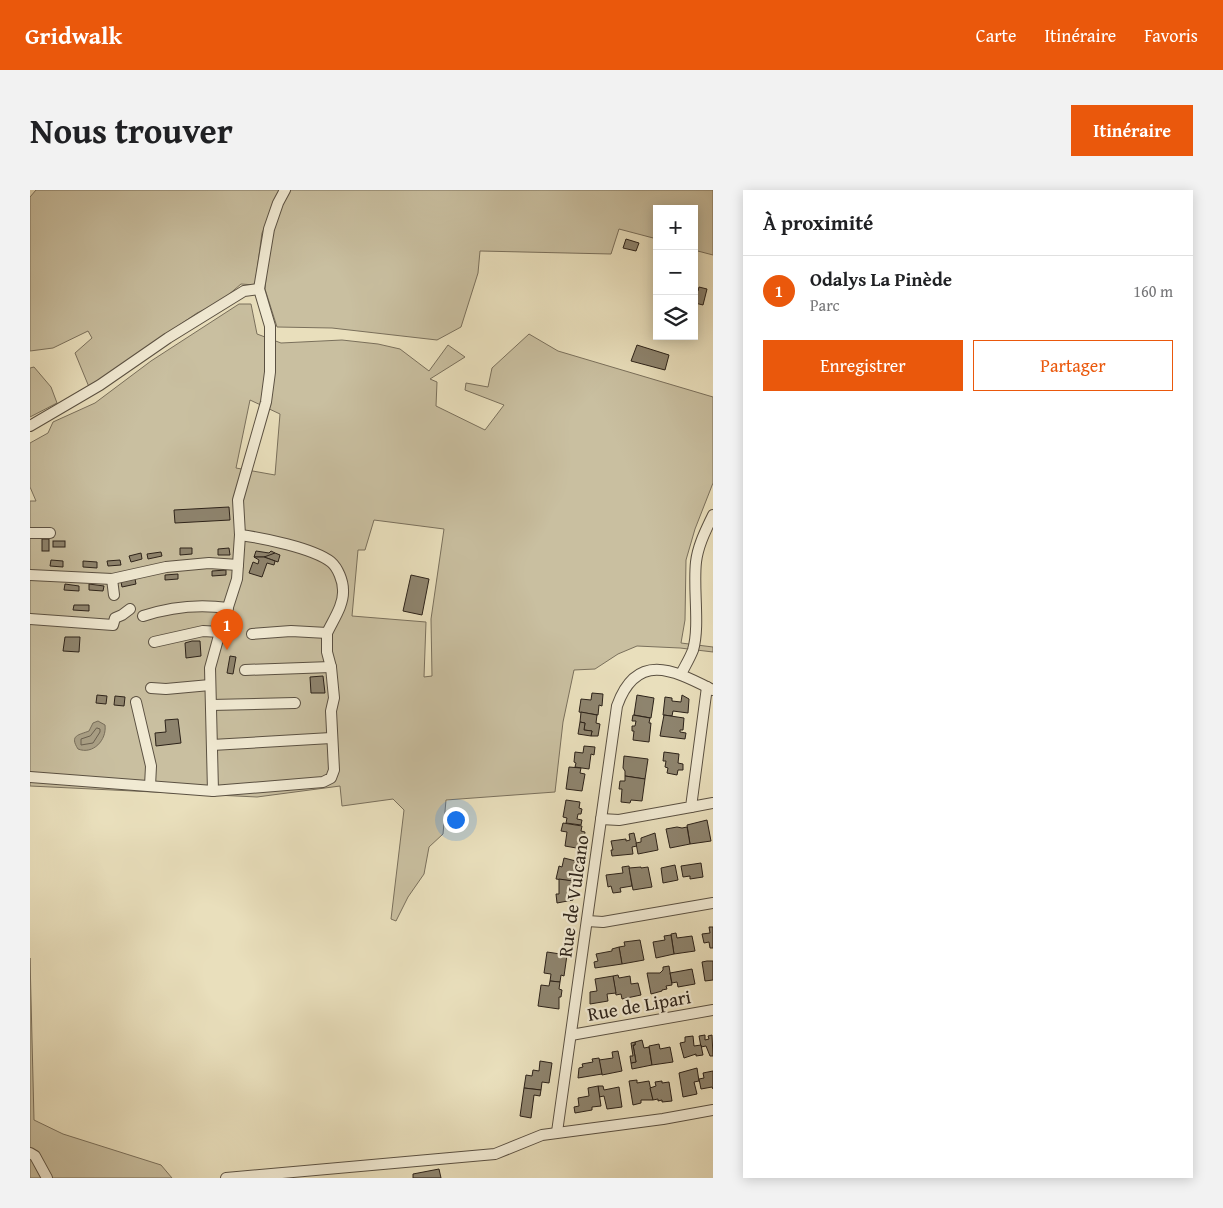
<!DOCTYPE html>
<html lang="fr">
<head>
<meta charset="utf-8">
<style>
  body { margin:0; font-family:"Gentium Book Plus",serif; background:#f2f2f2; color:#202124 }
  .controls { position:absolute; right:15px; top:15px; display:grid; overflow:hidden; border-radius:0px; box-shadow:0 2px 12px #0003 }
  .controls button { width:45px; height:45px; display:grid; place-items:center; padding:0; border:0; border-bottom:1px solid #e0e0e0; background:#fff; color:#202124; font:25px sans-serif }
  .you { position:absolute; left:425px; top:629px; width:18px; height:18px; margin:-12px; border:4px solid #fff; border-radius:50%; background:#1a73e8; box-shadow:0 0 0 8px #1a73e833 }
  .badge { display:grid; place-items:center; width:32px; height:32px; border-radius:50%; background:#ea580c; color:#fff; font-size:16px; font-weight:700 }
  .pin { position:absolute; translate:-50% -41px; filter:drop-shadow(0 1px 2px #0008) }
  .pin::after { content:''; position:absolute; top:26px; width:18px; height:15px; background:inherit; clip-path:polygon(0 0,100% 0,50% 100%) }
  .list { margin:0; padding:0; list-style:none }
  h2 { display:flex; justify-content:space-between; align-items:center; height:65px; margin:0; padding:0 20px; font-size:21px }
  h2 small { font-size:16px; font-weight:400; color:#757577 }
  .list li { display:grid; grid-template-columns:32px 1fr auto; gap:15px; align-items:center; box-sizing:border-box; height:70px; padding:0 20px; border-top:1px solid #e0e0e0 }
  .list b { display:block; font-size:19px; white-space:nowrap }
  .list p { margin:0; font-size:16px; white-space:nowrap; color:#757577 }
  .list em { font-size:16px; font-style:normal; color:#757577 }
  .actions { display:flex; gap:10px; padding:15px 20px }
  .actions a { flex:1; padding:11px 0; border:1px solid #ea580c; border-radius:0px; text-align:center; font-size:18px; color:#ea580c }
  .actions .main { background:#ea580c; color:#fff }
  .icon { flex:none; width:28px; height:28px; fill:none; stroke:currentColor; stroke-width:2; stroke-linecap:round; stroke-linejoin:round }
  .map { position:relative; flex:none; width:683px; height:988px; overflow:hidden; border-radius:0px }
  header { display:flex; align-items:center; gap:30px; box-sizing:border-box; height:70px; padding:0 25px; background:#ea580c; color:#fff }
  header strong { font-size:24px }
  nav { display:flex; gap:28px; margin-inline-start:auto; font-size:18px }
  .intro { display:flex; align-items:center; justify-content:space-between; box-sizing:border-box; height:120px; padding:0 30px }
  h1 { margin:0; font-size:35px }
  .button { padding:12px 22px; border-radius:0px; background:#ea580c; color:#fff; font-size:18px; font-weight:700 }
  main { display:flex; gap:30px; padding:0 30px }
  aside { flex:1; background:#fff; border-radius:0px; box-shadow:0 2px 12px #0003 }
  .map>svg:first-child { display:block }
</style>
</head>
<body>
<header>
<strong>Gridwalk</strong>
<nav><a>Carte</a><a>Itinéraire</a><a>Favoris</a></nav>
</header>
<div class="intro"><h1>Nous trouver</h1><a class="button">Itinéraire</a></div>
<main>
<div class="map">
<svg width="683" height="988" viewBox="0 0 683 988">
  <rect width="100%" height="100%" fill="#e9dfbc"/>
  <filter id="stains"><feTurbulence type="fractalNoise" baseFrequency=".004" numOctaves="4"/><feColorMatrix values="0 0 0 0 .2 0 0 0 0 .09 0 0 0 0 .02 0 0 0 .5 -.17"/></filter>
  <radialGradient id="worn" r=".72"><stop offset=".6" stop-color="#630" stop-opacity="0"/><stop offset="1" stop-color="#630" stop-opacity=".3"/></radialGradient>
  <g fill="#c9bfa0" stroke="#7a705c" fill-rule="evenodd">
    <path d="M6,0H252L232,43L225,95L211,94L190,112L167,123L59,197L45,163L62,148L58,141L23,158L0,161V7Z"/>
    <path d="M259,0H683V65L664,60V19H627V49L589,39L581,64L450,61L448,83L431,137L407,150L302,138L247,137L235,99L239,57L252,12Z"/>
    <path d="M209,114H221L227,144L251,153L312,150L348,154L370,159L399,181L418,155L435,167L400,189L407,192L406,216L455,240L474,215L435,200L436,193L458,197L462,178L499,144L528,161L683,207V293L665,339L656,370L655,430L651,453L683,457V462L650,458L607,456L588,464L565,479L544,480L533,532L525,602L416,610L413,644L399,657L394,684L378,707L366,731L361,729L374,620L363,609L312,616L310,596L227,607L0,596V311H6L0,297V253L18,243L23,232L65,213L121,171ZM220,210L250,224L245,285L206,278ZM344,330L414,339L401,429L402,486L394,487L396,432L322,426L328,360H335Z"/>
    <path d="M4,177L21,197L27,213L0,227V178Z"/>
    <path d="M0,768L4,930L33,944L131,975L142,988H0Z"/>
  </g>
  <path fill="#a99f85" stroke="#776d5a" d="M68,531L75,535C77,550 63,565 48,559C39,545 49,545 59,541L63,533Z"/>
  <g fill="none" stroke-linecap="round" stroke-linejoin="round">
    <path stroke="#6a604f" stroke-width="1" d="M67,538L70,539V542L63,553L51,555V549L60,546Z"/>
  </g>
  <g fill="#8e846e" stroke="#2c2219">
    <path d="M596,49L609,53L606,61L593,58Z"/>
    <path d="M669,97L677,99L673,115L665,113L664,117V101H668Z"/>
    <path d="M607,155L639,165L635,180L601,171Z"/>
    <path d="M199,317L200,330L145,333L144,320Z"/>
    <rect x="12" y="349" width="7" height="12"/>
    <rect x="23" y="351" width="12" height="6"/>
    <path d="M150,358H162V364L150,365Z"/>
    <path d="M199,358L200,365H188V359Z"/>
    <path d="M226,361L239,363L241,361L245,363L238,367H224Z"/>
    <path d="M131,362L132,366L118,369L117,364Z"/>
    <path d="M111,363L112,369L101,372L99,366Z"/>
    <path d="M245,363L250,365L248,372L234,367Z"/>
    <path d="M224,367H234L245,371L244,375L237,373L232,387L219,383L223,372L228,374L229,370Z"/>
    <path d="M21,370L33,371V377L20,376Z"/>
    <path d="M90,370L91,375L78,376L77,371Z"/>
    <path d="M53,371L67,372V378L53,377Z"/>
    <path d="M196,380V385L182,386V381Z"/>
    <path d="M148,384V389L135,390V385Z"/>
    <path d="M381,385L399,389L392,425L373,421Z"/>
    <path d="M105,389L106,394L92,397L91,392Z"/>
    <path d="M35,394L49,396V401L34,400Z"/>
    <path d="M59,394L74,396L73,401L59,400Z"/>
    <path d="M44,415H59V421L43,420Z"/>
    <path d="M35,447H50L49,462L33,461Z"/>
    <path d="M162,451H170L171,466L156,468L155,453Z"/>
    <path d="M200,466L206,467L203,484L197,483Z"/>
    <path d="M293,486L295,503H281L280,487Z"/>
    <path d="M562,503L573,504L572,516L569,515L568,525L549,522L551,509L561,510Z"/>
    <path d="M67,505L77,506L76,514L66,513Z"/>
    <path d="M607,505L624,508L621,528L604,525Z"/>
    <path d="M652,505L659,509L658,523L643,521L642,526L633,525L635,507L642,508V511L651,512Z"/>
    <path d="M85,506L95,507L94,516L84,515Z"/>
    <path d="M551,522L567,525L566,533L570,534L568,546H561L562,541L554,540L555,533L550,532Z"/>
    <path d="M603,525L620,528L619,533H621L619,552L603,550L604,541H602V536H605L606,531H602Z"/>
    <path d="M634,525L654,528L653,540H650V542L656,543L655,549L630,546Z"/>
    <path d="M148,529L151,553L126,556L125,543L136,542L135,530Z"/>
    <path d="M550,532L555,533L554,540L562,541L561,546L548,544Z"/>
    <path d="M554,556L565,557L564,565L561,564L559,579L545,577L546,573L544,572L545,562L553,563Z"/>
    <path d="M634,562L649,564L648,573L653,574V580H648L647,585L637,583L638,578L635,577L636,571H633Z"/>
    <path d="M594,566L618,569L615,589L595,586V581L593,578Z"/>
    <path d="M539,577L551,578L550,583L555,584L552,601L536,599Z"/>
    <path d="M595,586L615,589L612,611L601,610L600,613L591,612L592,599H589L590,591H595Z"/>
    <path d="M536,610L550,612L549,618L552,619L551,624H548L547,629L552,630L551,635L536,633L537,628L533,627Z"/>
    <path d="M677,630L681,651L660,654L657,635Z"/>
    <path d="M533,633L552,636L551,641L555,642L552,659L535,656L537,642L531,641Z"/>
    <path d="M647,637L652,638L657,637L660,654L640,658L636,639Z"/>
    <path d="M604,643L607,656L602,657L603,664L582,666L581,660H583L581,651L596,649V651L600,650L599,644Z"/>
    <path d="M625,643L628,660L608,664L606,653L611,652V648Z"/>
    <path d="M534,668L550,672L549,681L546,680L542,691L526,689L529,676L532,677Z"/>
    <path d="M671,673L673,687L660,689V686L653,687L651,676Z"/>
    <path d="M645,675L648,690L633,693L631,678Z"/>
    <path d="M599,676L602,696L590,698L591,702L583,703L581,696L578,697L576,685L593,683L592,677Z"/>
    <path d="M611,677V678L618,677L622,697L603,700L599,678Z"/>
    <path d="M529,689L543,691V710L527,713L526,704H529Z"/>
    <path d="M679,737H683V758H680L679,752L674,753L672,744L680,743Z"/>
    <path d="M646,743L647,748L662,746L665,761L644,764L641,744Z"/>
    <path d="M641,745L644,764L626,768L623,752L635,750L634,746Z"/>
    <path d="M610,750L614,770L592,774L589,757L595,756L594,752Z"/>
    <path d="M589,757L592,774L565,778L564,772L568,771L566,764L582,761V759Z"/>
    <path d="M517,762L537,765L534,786L531,785L530,792L520,791L521,784L514,783Z"/>
    <path d="M677,771H683V790L675,791L672,772Z"/>
    <path d="M639,776L642,795L636,796L637,799L632,800V801L621,804L617,783H630L633,780V777Z"/>
    <path d="M662,779L665,794L648,797L647,792L642,793L640,783Z"/>
    <path d="M588,785L589,788L600,786L601,794L608,793L611,805L592,809L591,804L586,805L583,786Z"/>
    <path d="M583,786L586,803L577,804L578,811L560,814V802L567,801L565,789Z"/>
    <path d="M520,791L530,792L529,799L532,800L531,807H529V819L508,816L511,795L519,796Z"/>
    <path d="M675,845V850L679,849L678,846L682,845L683,866H680L676,856L671,857L669,846Z"/>
    <path d="M663,846L664,856L671,855L673,865L666,866V864L654,868L650,853L655,852V847Z"/>
    <path d="M612,850L614,858L619,857L622,875L602,879L601,873L606,872L603,855H605V852Z"/>
    <path d="M605,852V855H603L606,872L601,873L600,866H603L601,853Z"/>
    <path d="M629,854L630,859L640,857L643,872L622,875L619,856Z"/>
    <path d="M588,861L592,881L572,885L569,870L583,868L582,862Z"/>
    <path d="M569,868L572,884L548,888L549,878L553,877L552,874L563,872L562,869Z"/>
    <path d="M510,871L522,873L519,893L512,892L511,900L494,898L496,885L502,886L503,880L509,881Z"/>
    <path d="M667,878L669,891L664,892L667,904L653,907L649,883Z"/>
    <path d="M683,881V899L682,897L671,899L669,889L674,888L673,883Z"/>
    <path d="M607,890V893L619,891L623,910H611V913L603,915L599,891Z"/>
    <path d="M632,891V893L639,892L642,911L632,912V910L628,911V909L623,910L620,898L626,896L625,892Z"/>
    <path d="M568,896H573L574,900L589,897L592,917L577,919L574,906L569,907Z"/>
    <path d="M568,896L571,916L562,917V920L545,923L544,917L549,916L548,908L559,906L558,898Z"/>
    <path d="M494,898L511,900L510,906L504,905L501,928L490,926Z"/>
    <path d="M409,979L411,988H383V984Z"/>
  </g>
  <g fill="none" stroke-linecap="round" stroke-linejoin="round">
    <defs>
      <g id="street">
        <path d="M0,236L70,195L138,148L214,101L229,99"/>
        <path d="M0,343H20"/>
        <path d="M210,345C233,348 283,358 301,372C308,378 313,391 313,400C314,415 303,430 297,443"/>
        <path d="M0,385L82,389L136,377L179,373L208,375"/>
        <path d="M82,389L84,405"/>
        <path d="M113,426C140,417 170,414 198,418"/>
        <path d="M0,429L83,435L85,428L92,425L100,419"/>
        <path d="M124,452L173,441L190,442"/>
        <path d="M215,480L301,477"/>
        <path d="M651,484C655,476 660,468 663,460C670,436 663,399 666,372C668,355 676,340 683,325"/>
        <path d="M121,498L136,499L180,495"/>
        <path d="M106,512L121,576L120,596"/>
        <path d="M181,515L265,513"/>
        <path d="M182,555L301,548"/>
        <path d="M0,587L183,601L293,592L301,588L304,580L301,521L304,508L301,477L297,462V443L261,441L222,444"/>
        <path d="M183,601L180,478L190,442L207,389L210,345L208,310L236,212L240,182V136L229,99L239,39L248,13L255,0"/>
        <path d="M661,617L683,613"/>
        <path d="M571,629L589,630L661,617L677,497"/>
        <path d="M557,731L573,732L683,713"/>
        <path d="M541,845L683,820"/>
        <path d="M527,942L587,516C607,460 645,481 683,500"/>
        <path d="M0,963L5,966L17,988"/>
        <path d="M196,988L465,964L512,945L633,929L683,920"/>
      </g>
    </defs>
    <use href="#street" stroke="#5b5142" stroke-width="12"/>
    <use href="#street" stroke="#f1ead3" stroke-width="10"/>
  </g>
  <g text-anchor="middle" stroke-width="4.5" stroke-linejoin="round" paint-order="stroke">
    <g font-size="19" fill="#2c2219" stroke="#f1ead3">
      <text transform="translate(543 706) rotate(-82)" y="7">Rue de Vulcano</text>
      <text transform="translate(609 815) rotate(-10)" y="7">Rue de Lipari</text>
    </g>
  </g>
  <rect width="100%" height="100%" filter="url(#stains)"/>
  <rect width="100%" height="100%" fill="url(#worn)"/>
</svg>
<div class="controls">
<button>+</button>
<button>−</button>
<button><svg class="icon" aria-label="layers" viewBox="0 0 24 24"><path d="M12 4l9 5-9 5-9-5zM3 14l9 5 9-5"/></svg></button>
</div>
<div class="you"></div>
<div class="pin badge" style="left:197px;top:460px">1</div>
</div>
<aside>
<h2>À proximité<small></small></h2>
<ul class="list">
<li><span class="badge">1</span><div><b>Odalys La Pinède</b><p>Parc</p></div><em>160 m</em></li>
</ul>
<div class="actions"><a class="main">Enregistrer</a><a>Partager</a></div>
</aside>
</main>
</body>
</html>
